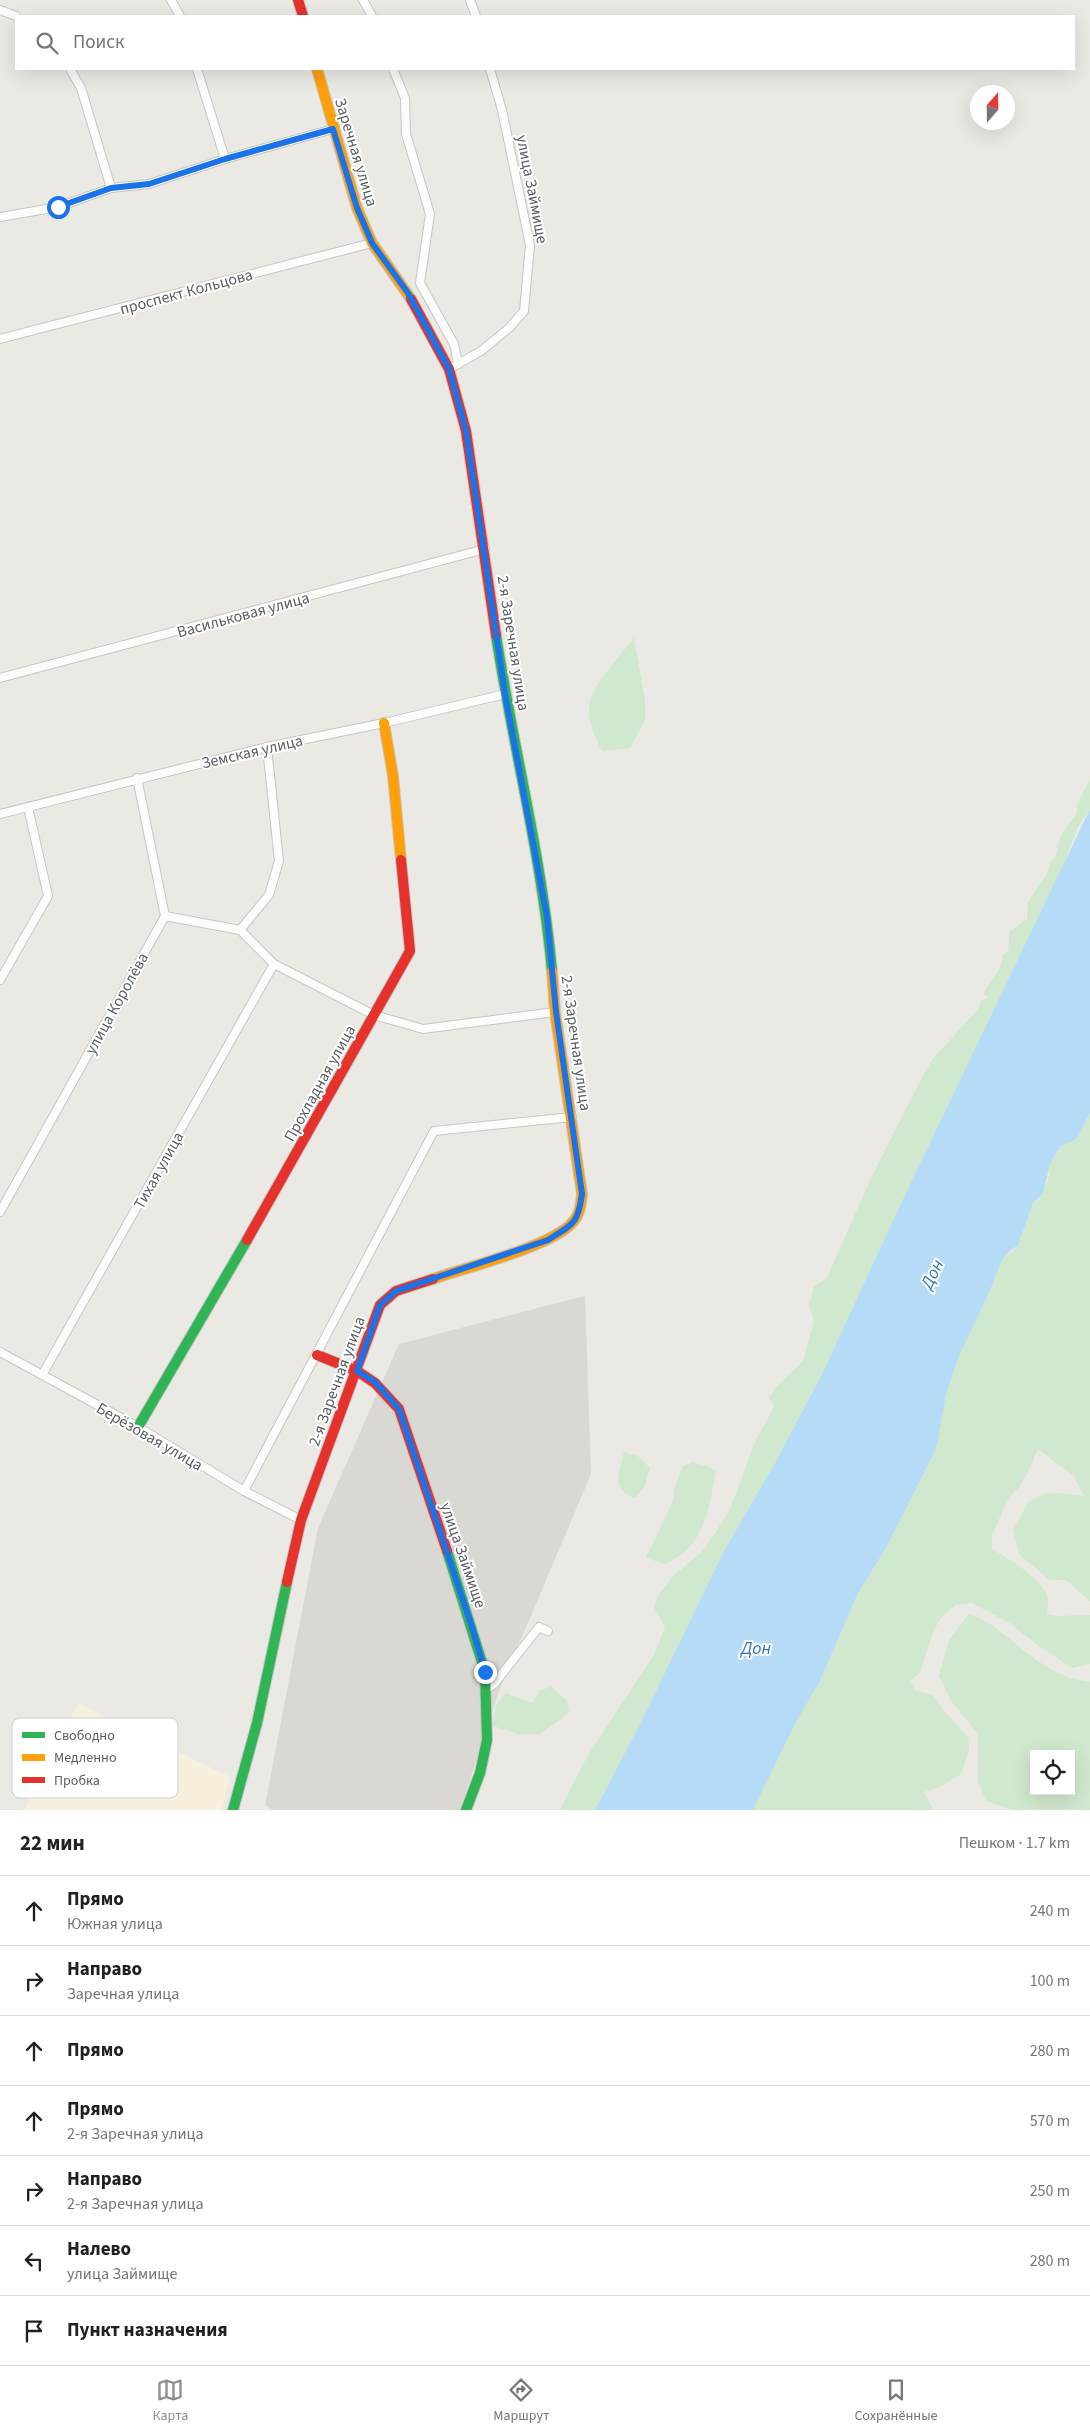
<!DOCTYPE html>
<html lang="ru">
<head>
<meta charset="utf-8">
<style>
  body { margin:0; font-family:"Source Sans 3",sans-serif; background:#f2f2f2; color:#202124 }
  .controls { position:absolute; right:15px; bottom:15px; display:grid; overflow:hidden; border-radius:0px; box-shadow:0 5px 20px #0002 }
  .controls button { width:45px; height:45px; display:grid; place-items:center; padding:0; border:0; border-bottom:1px solid #e0e0e0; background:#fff; color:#202124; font:25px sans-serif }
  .compass { position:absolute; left:970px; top:85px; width:45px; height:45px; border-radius:50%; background:#fff; box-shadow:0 5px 20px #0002; rotate:20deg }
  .stop { position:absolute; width:15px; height:15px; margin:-11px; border:4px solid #1a73e8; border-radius:50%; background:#fff }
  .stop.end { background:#1a73e8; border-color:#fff; box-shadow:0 1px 5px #0008 }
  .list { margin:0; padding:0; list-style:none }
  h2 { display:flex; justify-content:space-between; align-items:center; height:65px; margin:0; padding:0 20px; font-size:21px }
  h2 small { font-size:16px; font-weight:400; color:#757577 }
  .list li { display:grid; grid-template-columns:32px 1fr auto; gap:15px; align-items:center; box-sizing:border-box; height:70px; padding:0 20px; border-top:1px solid #e0e0e0 }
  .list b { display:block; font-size:19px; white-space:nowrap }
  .list p { margin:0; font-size:16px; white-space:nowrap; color:#757577 }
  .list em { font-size:16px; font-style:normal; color:#757577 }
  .icon { flex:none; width:28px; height:28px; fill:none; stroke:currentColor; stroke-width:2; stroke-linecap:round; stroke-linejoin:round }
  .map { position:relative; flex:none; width:1090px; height:1810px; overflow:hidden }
  .search { position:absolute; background:#fff; box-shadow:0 5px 20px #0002; left:15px; right:15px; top:15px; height:55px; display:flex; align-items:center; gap:12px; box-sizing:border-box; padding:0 18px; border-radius:0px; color:#757577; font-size:19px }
  .sheet { height:555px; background:#fff }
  nav { display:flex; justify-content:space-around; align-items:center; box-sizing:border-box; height:70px; border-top:1px solid #e0e0e0; background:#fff; font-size:14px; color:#757577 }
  nav a { display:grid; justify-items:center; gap:2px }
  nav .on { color:#8c8f90 }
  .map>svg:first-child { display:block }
</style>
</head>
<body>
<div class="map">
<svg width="1090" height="1810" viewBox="0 0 1090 1810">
  <rect width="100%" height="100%" fill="#eae9e4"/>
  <path fill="#f6f0dc" d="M78,1703L230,1777L222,1810H24Z"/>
  <path fill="#dad8d3" d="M585,1296L591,1474L499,1691L460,1810H273L265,1805L318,1528L399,1344Z"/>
  <g fill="#d0e8cd" fill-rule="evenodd">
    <path d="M634,638L645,700V720L630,748L602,751C595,737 588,723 589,706C590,688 622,653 634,638Z"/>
    <path d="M1090,780V808L1078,827L1061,871L904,1197L822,1374L775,1463L724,1551L639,1726L595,1810H560L587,1757L654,1655L665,1627L654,1607L659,1594L673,1576L703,1551L729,1512L755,1442L774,1407L769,1397L776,1387L803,1361L814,1322L809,1304L814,1287L827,1278L871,1178L917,1087L932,1060L978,1009L981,1001L989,997L983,994L1000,968L1003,955L1008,951L1010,931L1027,919L1028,902L1047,874L1050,862L1056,856L1060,836L1076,815L1078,802Z"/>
    <path d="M1090,1113V1601L1066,1580H1050L1020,1555L1013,1530L1029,1501L1049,1492L1084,1496L1074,1476L1038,1449L1028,1472L1019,1487L1009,1497L992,1535V1549C1007,1558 1044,1579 1048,1598C1049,1603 1047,1609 1047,1614L1058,1616L1090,1615V1664L1072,1668L1039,1646L1008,1622L972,1603L955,1605L940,1619L933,1632L920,1673L910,1680L915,1690L933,1695L945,1712L968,1737L969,1751L961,1774L941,1787L924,1792L933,1810H753L795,1724L820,1681L858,1593L886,1548L932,1457L946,1394L959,1356L989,1293L1002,1260L1006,1254L1014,1250L1021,1237L1033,1203L1039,1200L1048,1181L1050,1164L1057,1152L1061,1146L1076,1139Z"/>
    <path d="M624,1452L638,1456L650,1468L644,1487L635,1498C610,1489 619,1473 624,1452Z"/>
    <path d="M693,1462L716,1470C711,1498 707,1530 686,1551C680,1556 672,1560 666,1564L646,1558L673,1501L675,1487L683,1466Z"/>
    <path d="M969,1614C977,1618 986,1621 993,1626C1024,1649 1050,1678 1090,1682V1810H1012L986,1801L978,1782V1734L951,1701L939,1676L949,1640ZM1034,1754H1071V1791H1034Z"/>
    <path d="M551,1687L567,1701L569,1713L540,1734H519L493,1726L496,1705L506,1693L532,1703L541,1690Z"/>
  </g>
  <path fill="#b6dbf7" d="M1090,809V1113L1076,1139L1061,1146L1057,1152L1050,1164L1043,1194L1033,1203L1018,1245L1006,1254L1002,1260L989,1293L959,1356L946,1394L937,1445L932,1457L886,1548L858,1593L820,1681L795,1724L753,1810H595L639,1726L724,1551L775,1463L822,1374L904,1197Z"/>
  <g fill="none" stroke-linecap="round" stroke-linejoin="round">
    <defs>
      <g id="street">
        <path d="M171,0L180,16"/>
        <path d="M363,0L372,16"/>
        <path d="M470,0L476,16"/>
        <path d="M0,10L16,16"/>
        <path d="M70,69L81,88L111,188"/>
        <path d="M197,69L225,159"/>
        <path d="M393,69L405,98L406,134L430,214L420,283L454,344L458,364"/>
        <path d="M0,217L58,207L111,188L149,184L225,159L333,129"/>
        <path d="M0,339L372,243"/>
        <path d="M449,369L481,351L509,328L524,311L530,245L502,110L490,69"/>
        <path d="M0,678L485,549"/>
        <path d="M0,814L267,747L384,723L505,694"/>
        <path d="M165,916L240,930L274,964L374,1015L423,1029L555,1012"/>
        <path d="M240,930L269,895L279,861L267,747"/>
        <path d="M0,980L48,896L28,807"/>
        <path d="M0,1212L165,916L137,778"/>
        <path d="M0,1352L138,1427L244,1491L301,1520"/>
        <path d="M42,1375L274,964"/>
        <path d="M244,1491L434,1131L572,1117"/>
        <path d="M485,1690L494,1684L539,1627L548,1631"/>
      </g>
      <g id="fast">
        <path d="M496,635C513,747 542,858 552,971"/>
        <path d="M138,1427L247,1240"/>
        <path d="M447,1551L485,1672L487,1740L480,1773L466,1810"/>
        <path d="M233,1810L257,1723L287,1582"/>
      </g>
      <g id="slow">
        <path d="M317,69L357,208L372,243L411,299"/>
        <path d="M384,723L393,776L401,860"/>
        <path d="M433,1279C465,1268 552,1246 572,1223C580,1215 581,1204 582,1194L555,1012L552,971"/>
      </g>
      <g id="jam">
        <path d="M298,0L303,16"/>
        <path d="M411,299L449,369L466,431L496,635"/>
        <path d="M247,1240L410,951L401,860"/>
        <path d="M317,1355L357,1371L375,1383L399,1409L447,1551"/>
        <path d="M287,1582L301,1520L380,1305L396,1291L433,1279"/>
      </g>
    </defs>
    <use href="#street" stroke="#c6c6c5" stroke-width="10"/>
    <use href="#fast" stroke="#c5c6c5" stroke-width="12"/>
    <use href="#slow" stroke="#c5c6c5" stroke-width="12"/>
    <use href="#jam" stroke="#c5c6c5" stroke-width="12"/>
    <use href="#street" stroke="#fcfcfb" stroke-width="8"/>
    <use href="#fast" stroke="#30b455" stroke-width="10"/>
    <use href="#slow" stroke="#ff9f0a" stroke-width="10"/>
    <use href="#jam" stroke="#e5322d" stroke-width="10"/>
  </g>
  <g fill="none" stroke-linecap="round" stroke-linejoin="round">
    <path stroke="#1a73e8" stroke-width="6" d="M58,207L111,188L149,184L225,159L333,129L357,208L372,243L408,293L449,369L466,431L505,694L547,917L556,1012L582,1194C578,1224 573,1224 548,1240L396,1291L380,1305L357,1371L375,1382L399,1409L472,1627L485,1672"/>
  </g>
  <g text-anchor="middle" stroke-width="4" stroke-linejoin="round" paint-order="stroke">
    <g font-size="16" fill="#595e63" stroke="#fff">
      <text transform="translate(357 152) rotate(73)" y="6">Заречная улица</text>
      <text transform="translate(533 189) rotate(79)" y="6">улица Займище</text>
      <text transform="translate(186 291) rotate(-15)" y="6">проспект Кольцова</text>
      <text transform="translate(243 614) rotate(-15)" y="6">Васильковая улица</text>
      <text transform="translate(514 643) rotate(81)" y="6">2-я Заречная улица</text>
      <text transform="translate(252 751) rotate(-13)" y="6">Земская улица</text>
      <text transform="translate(116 1003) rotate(-61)" y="6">улица Королёва</text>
      <text transform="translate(577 1043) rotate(82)" y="6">2-я Заречная улица</text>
      <text transform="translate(319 1083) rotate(-61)" y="6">Прохладная улица</text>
      <text transform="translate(158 1170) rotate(-61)" y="6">Тихая улица</text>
      <text transform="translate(336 1381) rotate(-70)" y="6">2-я Заречная улица</text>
      <text transform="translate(150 1436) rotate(30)" y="6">Берёзовая улица</text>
      <text transform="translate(464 1555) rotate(71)" y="6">улица Займище</text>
    </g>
    <g font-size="18" font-style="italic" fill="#3376bb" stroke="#fff">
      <text transform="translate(932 1274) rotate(-64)" y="6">Дон</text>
      <text x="756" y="1654">Дон</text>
    </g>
  </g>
  <rect x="12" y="1718" width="166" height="80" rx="8" fill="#fff" stroke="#cdcfd0" stroke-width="1"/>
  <rect x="22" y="1732" width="23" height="6" fill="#30b455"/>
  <rect x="22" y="1754" width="23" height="7" fill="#ff9f0a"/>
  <rect x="22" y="1777" width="23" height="6" fill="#e5322d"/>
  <g font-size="14" fill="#595e63">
    <text x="54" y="1740">Свободно</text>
    <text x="54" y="1762">Медленно</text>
    <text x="54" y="1785">Пробка</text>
  </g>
</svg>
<div class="controls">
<button><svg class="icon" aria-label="locate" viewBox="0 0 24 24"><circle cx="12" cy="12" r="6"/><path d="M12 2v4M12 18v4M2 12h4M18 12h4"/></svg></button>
</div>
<svg class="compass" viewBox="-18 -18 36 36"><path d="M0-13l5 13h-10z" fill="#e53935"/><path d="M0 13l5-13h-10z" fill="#757577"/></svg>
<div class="stop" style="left:58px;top:207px"></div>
<div class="stop end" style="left:485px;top:1672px"></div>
<div class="search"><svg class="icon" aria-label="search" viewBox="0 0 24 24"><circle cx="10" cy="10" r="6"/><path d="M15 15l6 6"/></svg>Поиск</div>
</div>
<section class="sheet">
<h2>22 мин<small>Пешком · 1.7 km</small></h2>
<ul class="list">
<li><svg class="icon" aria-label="ahead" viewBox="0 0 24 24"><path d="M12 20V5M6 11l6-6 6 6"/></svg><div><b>Прямо</b><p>Южная улица</p></div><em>240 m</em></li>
<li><svg class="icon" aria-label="right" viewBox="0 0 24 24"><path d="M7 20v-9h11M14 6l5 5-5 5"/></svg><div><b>Направо</b><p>Заречная улица</p></div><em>100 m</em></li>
<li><svg class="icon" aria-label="ahead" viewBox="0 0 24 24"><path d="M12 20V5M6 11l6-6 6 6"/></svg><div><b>Прямо</b></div><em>280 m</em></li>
<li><svg class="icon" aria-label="ahead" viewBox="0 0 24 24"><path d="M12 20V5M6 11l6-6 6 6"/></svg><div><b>Прямо</b><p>2-я Заречная улица</p></div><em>570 m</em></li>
<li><svg class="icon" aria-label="right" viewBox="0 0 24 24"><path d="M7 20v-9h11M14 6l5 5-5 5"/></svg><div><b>Направо</b><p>2-я Заречная улица</p></div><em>250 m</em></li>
<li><svg class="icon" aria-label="left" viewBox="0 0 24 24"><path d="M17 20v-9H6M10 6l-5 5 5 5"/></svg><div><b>Налево</b><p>улица Займище</p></div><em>280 m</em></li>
<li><svg class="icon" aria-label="arrive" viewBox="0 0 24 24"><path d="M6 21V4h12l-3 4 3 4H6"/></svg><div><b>Пункт назначения</b></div></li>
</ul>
</section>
<nav>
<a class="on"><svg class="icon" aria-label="map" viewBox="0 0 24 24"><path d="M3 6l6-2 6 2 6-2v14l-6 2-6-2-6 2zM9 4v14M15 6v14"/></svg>Карта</a>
<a><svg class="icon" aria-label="directions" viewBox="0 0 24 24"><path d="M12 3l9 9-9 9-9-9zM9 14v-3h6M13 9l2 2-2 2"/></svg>Маршрут</a>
<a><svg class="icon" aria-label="saved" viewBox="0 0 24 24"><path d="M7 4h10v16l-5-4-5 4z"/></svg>Сохранённые</a>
</nav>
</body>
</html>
